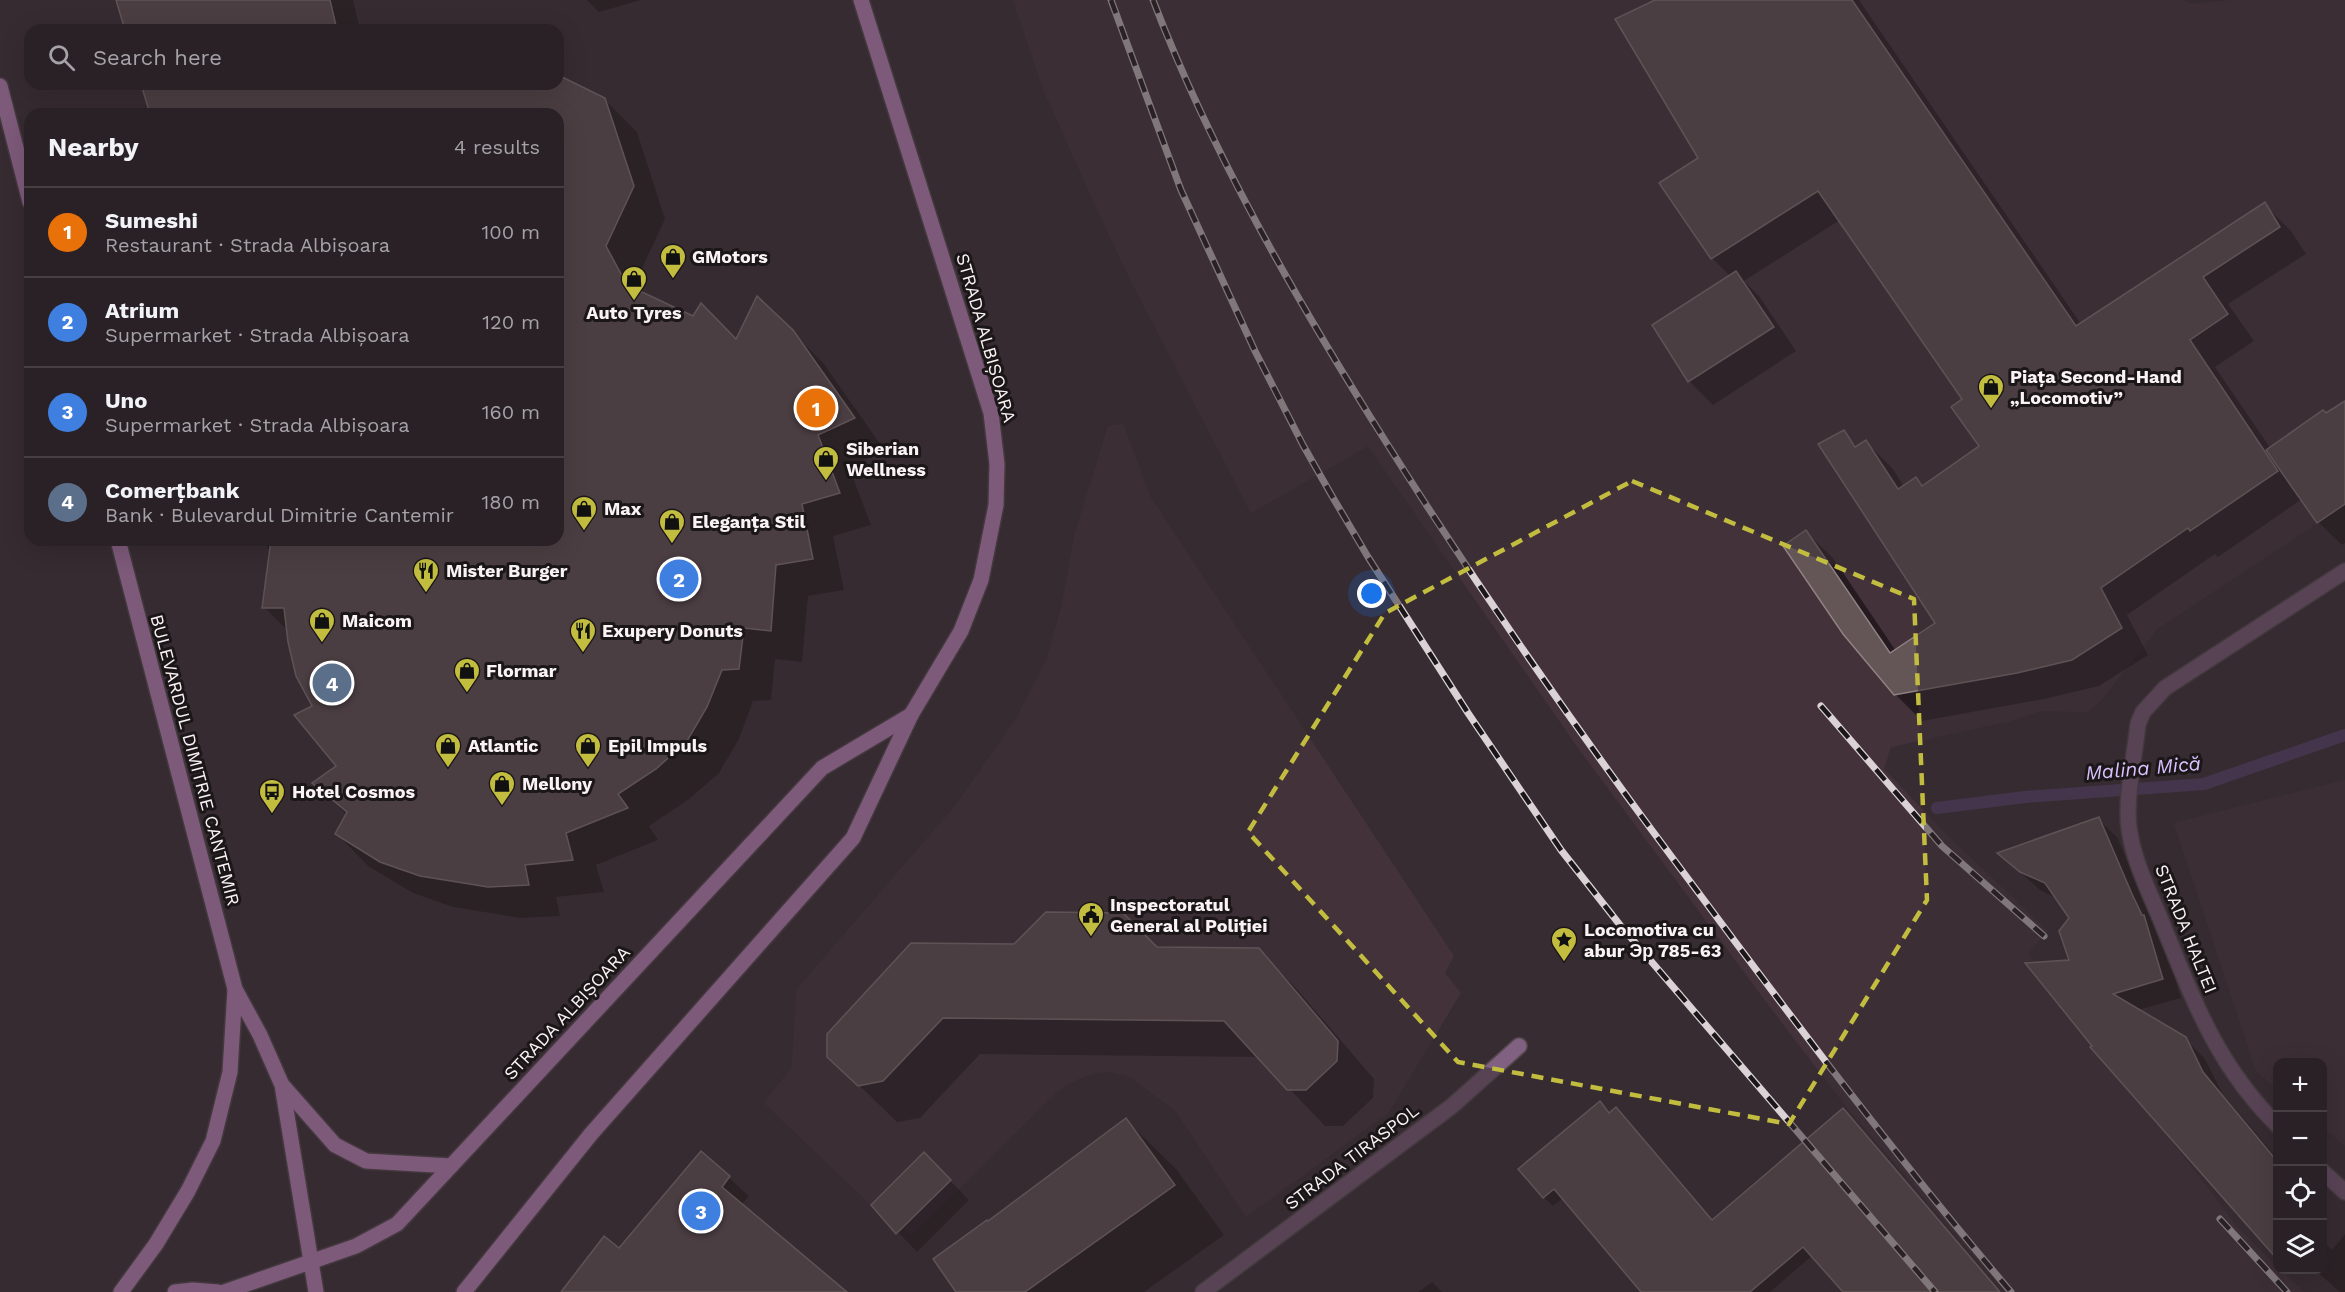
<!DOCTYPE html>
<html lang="en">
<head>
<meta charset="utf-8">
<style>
  body { margin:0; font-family:"Work Sans",sans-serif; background:#352e32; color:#f1f3f6 }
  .controls { position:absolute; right:18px; bottom:18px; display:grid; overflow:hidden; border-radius:12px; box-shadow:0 6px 24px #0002 }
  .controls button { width:54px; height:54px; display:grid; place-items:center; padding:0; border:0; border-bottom:2px solid #453e42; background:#292125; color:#f1f3f6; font:30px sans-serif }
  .you { position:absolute; left:1372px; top:594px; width:21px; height:21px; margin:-15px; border:4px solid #fff; border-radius:50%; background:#1a73e8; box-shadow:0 0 0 9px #1a73e833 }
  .badge { display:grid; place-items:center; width:39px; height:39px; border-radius:50%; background:#c2bd3f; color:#fff; font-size:20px; font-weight:700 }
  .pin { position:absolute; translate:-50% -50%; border:3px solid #fff; box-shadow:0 2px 6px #0006 }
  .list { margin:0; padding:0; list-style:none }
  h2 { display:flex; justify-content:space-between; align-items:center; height:78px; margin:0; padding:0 24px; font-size:26px }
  h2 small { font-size:20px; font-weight:400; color:#a5a3a7 }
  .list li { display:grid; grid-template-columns:39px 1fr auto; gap:18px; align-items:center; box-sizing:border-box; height:90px; padding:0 24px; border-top:2px solid #453e42 }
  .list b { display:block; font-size:22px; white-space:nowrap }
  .list p { margin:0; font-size:20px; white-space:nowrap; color:#a5a3a7 }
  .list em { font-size:20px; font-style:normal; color:#a5a3a7 }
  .icon { flex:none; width:33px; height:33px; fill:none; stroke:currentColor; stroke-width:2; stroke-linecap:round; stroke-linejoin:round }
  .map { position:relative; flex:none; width:2345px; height:1292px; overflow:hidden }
  .search { position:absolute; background:#292125; box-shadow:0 6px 24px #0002; left:24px; top:24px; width:540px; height:66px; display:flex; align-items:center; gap:15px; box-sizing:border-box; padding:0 21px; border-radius:18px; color:#a5a3a7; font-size:22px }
  .panel { position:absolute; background:#292125; box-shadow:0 6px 24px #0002; left:24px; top:108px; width:540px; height:438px; border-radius:18px }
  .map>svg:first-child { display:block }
</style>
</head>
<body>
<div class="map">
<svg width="2345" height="1292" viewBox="0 0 2345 1292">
  <rect width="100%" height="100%" fill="#372c31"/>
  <g fill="#44323a">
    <path d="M1013,0H2182L2191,4L2232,0H2345V505L2157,629L2100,702L2087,712L2041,711L2011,721L1891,747L1884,769L1951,839L2048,931L2028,953L2238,1228L2277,1266L2278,1270H2281L2304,1292H2005L1844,1104L1766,1002L1578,748L1368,446L1251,513L1130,279L1100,216L1043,89Z"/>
    <path d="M1123,424L1151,498L1454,956L1445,973L1461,993L1388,1113L1246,1217L1175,1110L1128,1076L1111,1072L1095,1073L1076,1080L1059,1090L911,1236L903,1227L951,1180L924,1152L871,1205L764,1103L792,1067L796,990L955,806L1016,719L1047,658L1061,608L1075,533L1108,426Z"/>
    <path d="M2345,780V1146L2323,1127L2322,1062H2278L2277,1089L2256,1071L2174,823Z"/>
  </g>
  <g fill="#0007">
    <path d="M118,0H353L360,30H127Z"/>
    <path d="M587,0H641L599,12Z"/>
    <path d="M1659,0H1859L2081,324L2264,204L2291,231L2306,254L2228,304L2254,341L2215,367L2271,449L2345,403V543L2342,545L2318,522L2302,499L2218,557L2215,554L2127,615L2148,655L2099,686L2044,699L1922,721L1895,694L1806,532L1833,558L1896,651L1937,623L1843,432L1858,447L1866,442L1893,469L1904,487L1916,479L1923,487L1981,447L1964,400L1840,220L1744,281L1759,296L1796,351L1713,405L1689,381L1730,276L1712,258L1700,158Z"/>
    <path d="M558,76L604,99L637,132L665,219L637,279L646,296L737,341L792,331L824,364L885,451L849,467L871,525L833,536L844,590L808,596L802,662L775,659L771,700L753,701L739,739L719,773L688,800L649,826L658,840L596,865L604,892L556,897L560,916L521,918L453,907L413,893L368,866L337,834L347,815L315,783L338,767L314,707L288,631L264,607L271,551L260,540H558V114H151L143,84H558Z"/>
    <path d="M2098,819L2117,837L2151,915L2162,935L2181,998L2138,1010L2186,1040L2205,1059L2222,1093L2278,1159V1256L2267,1245L2071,962L2070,919L2056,898L2040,890L1999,853Z"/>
    <path d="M1156,949L1258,950L1295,987L1374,1079L1373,1098L1343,1126H1325L1259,1057L980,1054L920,1118L897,1122L829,1056L828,1035Z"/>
    <path d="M1600,1103L1712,1221L2000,1292H1845L1813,1255L1770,1292H1643L1563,1198L1553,1206L1544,1197Z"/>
    <path d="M1126,1120L1176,1169L1224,1235L1144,1292H958L988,1223Z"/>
    <path d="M702,1153L749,1196L741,1205L841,1292H563L619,1250Z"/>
    <path d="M924,1154L969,1200L917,1252L873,1206Z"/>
    <path d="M2345,1234V1292H2340L2315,1270H2322V1240L2332,1250Z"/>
    <path d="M1432,1282L1442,1292H1418Z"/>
  </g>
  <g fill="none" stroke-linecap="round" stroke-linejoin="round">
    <path stroke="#554270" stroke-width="12" d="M1937,808L2025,797L2204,784L2345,735"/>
  </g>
  <g fill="#645657" stroke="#908182" stroke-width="1.5">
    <path d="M116,0H330L337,30H125Z"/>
    <path d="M1655,0H1852L2076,326L2265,202L2280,227L2203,277L2228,314L2190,340L2278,471L2190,531L2188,528L2101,588L2122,628L2072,660L2017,673L1894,695L1843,634L1783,546L1806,530L1890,653L1935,623L1818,444L1844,430L1855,447L1866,440L1898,489L1916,477L1922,486L1979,446L1951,407L1962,399L1818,191L1711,259L1659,183L1698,158L1615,19Z"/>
    <path d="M558,75L605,98L634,186L606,246L627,285L693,316L701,303L736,339L757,296L793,330L855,418L818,435L840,493L802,504L813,559L776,565L771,631L744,628L739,669L722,670L707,707L687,741L656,769L618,794L628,808L566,833L573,860L525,865L529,885L488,887L420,876L380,862L335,834L347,812L312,783L336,766L294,715L312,706L296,676L288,642L284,608H262L271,540H558V114H150L141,84H558Z"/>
    <path d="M1736,271L1774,327L1688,382L1652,325Z"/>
    <path d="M2345,401V504L2317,523L2266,450L2323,410L2326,413Z"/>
    <path d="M2099,817L2132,894L2142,915H2144L2163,979L2113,994L2186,1037L2203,1072L2277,1161V1259L2090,1047L2092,1046L2025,963L2069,960L2059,931L2069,918L2045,883L2020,872L1997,853Z"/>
    <path d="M1046,912L1123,913L1157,947L1259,948L1338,1041L1337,1061L1306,1090H1287L1224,1021L943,1018L883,1081L858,1086L827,1057V1034L911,943L1014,944Z"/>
    <path d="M1600,1101L1609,1113L1616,1107L1712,1220L1843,1108L2000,1292H1843L1803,1247L1750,1292H1641L1554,1189L1543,1198L1518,1169Z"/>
    <path d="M1126,1118L1175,1185L1025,1292H956L933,1259L987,1220L988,1221Z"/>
    <path d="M701,1151L730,1176L722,1187L847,1292H561L604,1236L619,1248Z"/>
    <path d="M924,1152L951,1180L896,1234L871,1205Z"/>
  </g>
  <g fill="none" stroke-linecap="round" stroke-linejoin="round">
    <defs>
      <g id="street">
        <path d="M2278,1126C2214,1062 2193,998 2160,918C2148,889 2133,859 2129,828C2125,799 2135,754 2138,724L2143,712L2165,688L2345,571"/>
        <path d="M2322,1171L2345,1192"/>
        <path d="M1203,1292L1452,1106L1519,1046"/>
      </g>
      <g id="primary">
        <path d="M0,86L30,202"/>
        <path d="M118,540L235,989L260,1035L282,1085L316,1292"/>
        <path d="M283,1086L335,1145L366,1161L451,1166"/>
        <path d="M121,1292L156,1244L188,1191L213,1141L230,1072L235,989"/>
        <path d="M175,1292L193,1290L218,1292"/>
        <path d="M224,1292L356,1246L397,1224L822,768L911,715"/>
        <path d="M464,1292L591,1134L853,838L911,715L961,631L981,580L996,505L997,464L991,413L861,0"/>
      </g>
    </defs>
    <use href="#street" stroke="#52484c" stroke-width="18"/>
    <use href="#primary" stroke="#52484c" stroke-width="18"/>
    <use href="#street" stroke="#816181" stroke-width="15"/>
    <use href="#primary" stroke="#d291d3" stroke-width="15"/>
    <defs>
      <g id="rail">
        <path d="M1111,0L1181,190L1255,351L1303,445L1332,496L1368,557L1468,713L1561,850L1620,925L1935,1292"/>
        <path d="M1153,0C1213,156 1297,301 1386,442C1470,575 1558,703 1651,829C1768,986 1884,1143 2011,1292"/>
        <path d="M1821,706L1942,846L2044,936"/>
        <path d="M2220,1219L2287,1292"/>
      </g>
    </defs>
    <use href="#rail" stroke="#dad2d5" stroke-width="7"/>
    <use href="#rail" stroke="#1b1618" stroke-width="4.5" stroke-dasharray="14" stroke-linecap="butt"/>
  </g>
  <path d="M0 0H2345V1292H0ZM1632,481L1914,599L1927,900L1789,1124L1458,1062L1248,832L1385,613Z" fill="#372c31" fill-opacity=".55" fill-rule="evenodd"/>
  <path fill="none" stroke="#c2bd3f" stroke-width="4.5" stroke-dasharray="12 8" stroke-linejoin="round" d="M1632,481L1914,599L1927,900L1789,1124L1458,1062L1248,832L1385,613Z"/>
  <defs>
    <symbol id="shop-pin" viewBox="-11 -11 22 30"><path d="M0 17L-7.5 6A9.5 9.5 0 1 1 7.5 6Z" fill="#c2bd3f" stroke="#1b1618"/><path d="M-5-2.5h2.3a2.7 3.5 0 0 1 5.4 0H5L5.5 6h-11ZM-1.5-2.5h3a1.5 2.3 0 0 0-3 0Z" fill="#111"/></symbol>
    <symbol id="restaurant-pin" viewBox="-11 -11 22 30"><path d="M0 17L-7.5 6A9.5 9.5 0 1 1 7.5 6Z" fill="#c2bd3f" stroke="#1b1618"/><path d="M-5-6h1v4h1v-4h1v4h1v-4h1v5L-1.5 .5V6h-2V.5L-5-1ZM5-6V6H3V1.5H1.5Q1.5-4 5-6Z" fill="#111"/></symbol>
    <symbol id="bus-pin" viewBox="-11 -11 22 30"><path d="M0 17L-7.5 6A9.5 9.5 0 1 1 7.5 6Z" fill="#c2bd3f" stroke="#1b1618"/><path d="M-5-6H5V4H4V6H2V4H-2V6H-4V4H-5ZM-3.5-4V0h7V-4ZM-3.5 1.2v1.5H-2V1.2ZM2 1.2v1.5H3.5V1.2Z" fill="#111"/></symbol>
    <symbol id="civic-pin" viewBox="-11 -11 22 30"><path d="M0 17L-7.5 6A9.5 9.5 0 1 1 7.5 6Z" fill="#c2bd3f" stroke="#1b1618"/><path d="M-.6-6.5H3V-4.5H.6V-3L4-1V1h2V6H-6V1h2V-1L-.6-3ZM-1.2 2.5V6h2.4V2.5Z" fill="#111"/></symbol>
    <symbol id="sight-pin" viewBox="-11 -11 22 30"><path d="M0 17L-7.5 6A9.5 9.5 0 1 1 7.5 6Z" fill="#c2bd3f" stroke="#1b1618"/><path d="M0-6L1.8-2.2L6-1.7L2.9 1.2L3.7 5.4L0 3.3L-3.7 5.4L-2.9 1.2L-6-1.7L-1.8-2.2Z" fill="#111"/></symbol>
  </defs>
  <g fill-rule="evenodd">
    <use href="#shop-pin" x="658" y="242" width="30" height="40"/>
    <use href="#shop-pin" x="619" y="264" width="30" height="40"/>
    <use href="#shop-pin" x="1976" y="372" width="30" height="40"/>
    <use href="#shop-pin" x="811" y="444" width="30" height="40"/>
    <use href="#shop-pin" x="569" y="494" width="30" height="40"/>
    <use href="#shop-pin" x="657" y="507" width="30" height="40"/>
    <use href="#restaurant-pin" x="411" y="556" width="30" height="40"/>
    <use href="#shop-pin" x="307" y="606" width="30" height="40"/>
    <use href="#restaurant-pin" x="568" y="616" width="30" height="40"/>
    <use href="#shop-pin" x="452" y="656" width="30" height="40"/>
    <use href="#shop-pin" x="433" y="731" width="30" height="40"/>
    <use href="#shop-pin" x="573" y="731" width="30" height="40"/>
    <use href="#shop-pin" x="487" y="769" width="30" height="40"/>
    <use href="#bus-pin" x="257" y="777" width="30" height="40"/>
    <use href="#civic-pin" x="1076" y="900" width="30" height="40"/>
    <use href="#sight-pin" x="1549" y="925" width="30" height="40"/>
  </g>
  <g text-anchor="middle" stroke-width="6" stroke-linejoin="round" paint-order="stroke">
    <g font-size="18" font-weight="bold" fill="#faf2f5" stroke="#1b1618" text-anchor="start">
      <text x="692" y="263">GMotors</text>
      <text x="634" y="319" text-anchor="middle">Auto Tyres</text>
      <text x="2010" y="383">Piața Second-Hand<tspan x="2010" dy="21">„Locomotiv”</tspan></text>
      <text x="846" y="455">Siberian<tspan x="846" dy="21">Wellness</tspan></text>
      <text x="604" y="515">Max</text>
      <text x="692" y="528">Eleganța Stil</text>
      <text x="446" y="577">Mister Burger</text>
      <text x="342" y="627">Maicom</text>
      <text x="602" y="637">Exupery Donuts</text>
      <text x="486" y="677">Flormar</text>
      <text x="468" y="752">Atlantic</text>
      <text x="608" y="752">Epil Impuls</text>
      <text x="522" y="790">Mellony</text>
      <text x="292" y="798">Hotel Cosmos</text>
      <text x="1110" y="911">Inspectoratul<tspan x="1110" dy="21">General al Poliției</tspan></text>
      <text x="1584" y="936">Locomotiva cu<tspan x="1584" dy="21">abur Эр 785-63</tspan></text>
    </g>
    <g font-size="18" fill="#faf2f5" stroke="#1b1618">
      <text transform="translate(986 338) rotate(74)" y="6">STRADA ALBIȘOARA</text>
      <text transform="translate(195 760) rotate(75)" y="6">BULEVARDUL DIMITRIE CANTEMIR</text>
      <text transform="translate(2186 929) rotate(68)" y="6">STRADA HALTEI</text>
      <text transform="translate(567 1013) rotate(-47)" y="6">STRADA ALBIȘOARA</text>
      <text transform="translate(1352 1157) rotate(-37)" y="6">STRADA TIRASPOL</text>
    </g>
    <g font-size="20" font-style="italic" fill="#dac2ff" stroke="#1b1618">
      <text transform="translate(2143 768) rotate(-5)" y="7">Malina Mică</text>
    </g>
  </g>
</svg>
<div class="controls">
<button>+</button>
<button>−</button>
<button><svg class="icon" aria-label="locate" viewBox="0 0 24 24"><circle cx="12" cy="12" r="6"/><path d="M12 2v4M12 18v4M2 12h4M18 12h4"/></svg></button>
<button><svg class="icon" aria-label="layers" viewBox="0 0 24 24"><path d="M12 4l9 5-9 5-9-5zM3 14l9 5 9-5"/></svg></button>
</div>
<div class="you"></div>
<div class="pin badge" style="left:816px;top:408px;background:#e8710a">1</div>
<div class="pin badge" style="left:679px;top:579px;background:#3f7fe0">2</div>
<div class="pin badge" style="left:701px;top:1211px;background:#3f7fe0">3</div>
<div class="pin badge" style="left:332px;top:683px;background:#5c6f8a">4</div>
<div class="search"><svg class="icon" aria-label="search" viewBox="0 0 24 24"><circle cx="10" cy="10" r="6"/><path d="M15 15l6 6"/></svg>Search here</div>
<section class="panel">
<h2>Nearby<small>4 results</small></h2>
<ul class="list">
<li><span class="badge" style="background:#e8710a">1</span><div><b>Sumeshi</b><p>Restaurant · Strada Albișoara</p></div><em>100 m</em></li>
<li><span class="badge" style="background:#3f7fe0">2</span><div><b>Atrium</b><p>Supermarket · Strada Albișoara</p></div><em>120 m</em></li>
<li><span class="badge" style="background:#3f7fe0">3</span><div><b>Uno</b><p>Supermarket · Strada Albișoara</p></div><em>160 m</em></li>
<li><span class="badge" style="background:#5c6f8a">4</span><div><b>Comerțbank</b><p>Bank · Bulevardul Dimitrie Cantemir</p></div><em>180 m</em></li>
</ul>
</section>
</div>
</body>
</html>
